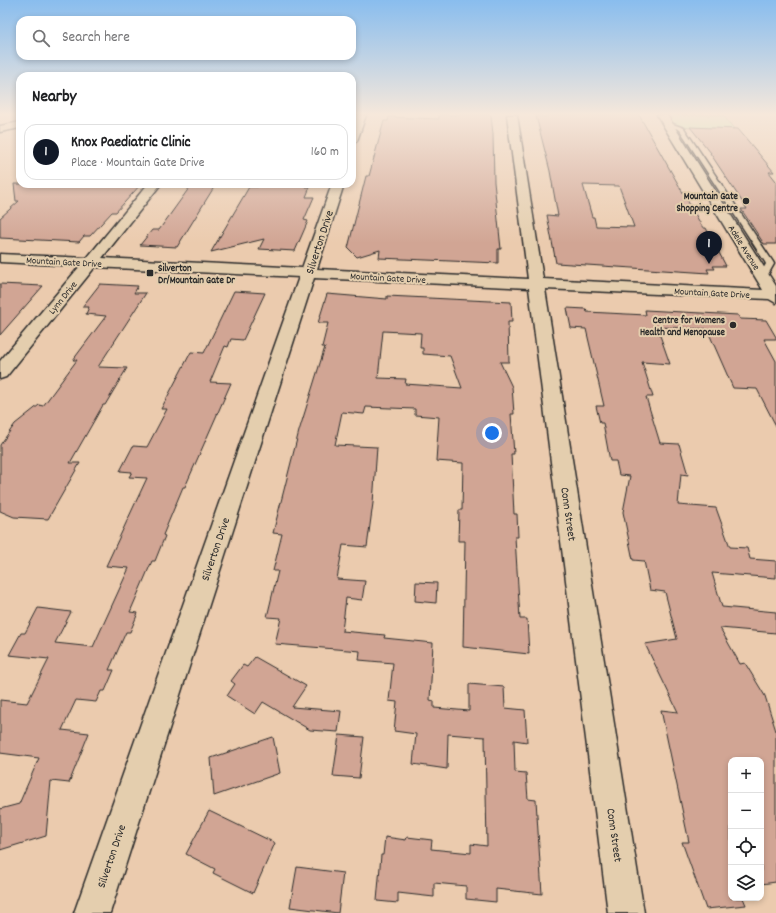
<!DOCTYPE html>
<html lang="en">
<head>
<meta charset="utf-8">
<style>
  body { margin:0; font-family:Dekko,sans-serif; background:#f2f2f2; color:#202124 }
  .controls { position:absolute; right:12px; bottom:12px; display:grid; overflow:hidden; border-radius:8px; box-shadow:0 2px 6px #0003 }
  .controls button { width:36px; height:36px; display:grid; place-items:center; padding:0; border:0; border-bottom:1px solid #e0e0e0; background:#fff; color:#202124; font:20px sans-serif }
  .you { position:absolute; left:492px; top:433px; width:14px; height:14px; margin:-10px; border:3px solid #fff; border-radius:50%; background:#1a73e8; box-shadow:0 0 0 6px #1a73e833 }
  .badge { display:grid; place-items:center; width:26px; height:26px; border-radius:50%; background:#111827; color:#fff; font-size:13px; font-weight:700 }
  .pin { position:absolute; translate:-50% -33px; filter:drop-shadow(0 1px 2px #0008) }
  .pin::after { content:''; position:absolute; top:21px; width:14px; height:12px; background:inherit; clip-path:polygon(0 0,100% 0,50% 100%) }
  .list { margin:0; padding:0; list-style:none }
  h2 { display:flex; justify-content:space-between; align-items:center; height:52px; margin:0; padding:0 16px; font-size:17px }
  h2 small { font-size:13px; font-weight:400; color:#757577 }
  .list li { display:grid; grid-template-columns:26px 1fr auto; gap:12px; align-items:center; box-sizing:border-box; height:56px; margin:0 8px 8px; padding:0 8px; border:1px solid #e0e0e0; border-radius:12px }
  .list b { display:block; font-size:15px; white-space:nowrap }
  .list p { margin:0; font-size:13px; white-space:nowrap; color:#757577 }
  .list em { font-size:13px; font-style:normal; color:#757577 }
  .icon { flex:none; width:22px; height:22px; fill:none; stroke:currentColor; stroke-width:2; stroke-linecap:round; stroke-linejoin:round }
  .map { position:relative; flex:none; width:776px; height:913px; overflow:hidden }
  .search { position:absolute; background:#fff; box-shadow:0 2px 6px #0003; left:16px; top:16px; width:340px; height:44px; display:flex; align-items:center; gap:10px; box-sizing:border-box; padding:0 14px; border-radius:12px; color:#757577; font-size:15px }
  .panel { position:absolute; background:#fff; box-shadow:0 2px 6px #0003; left:16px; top:72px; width:340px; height:116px; border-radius:12px }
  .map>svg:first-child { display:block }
</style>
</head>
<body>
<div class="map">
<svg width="776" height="913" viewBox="0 0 776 913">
  <rect width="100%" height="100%" fill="#ebcbae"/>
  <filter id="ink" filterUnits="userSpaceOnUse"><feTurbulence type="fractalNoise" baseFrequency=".025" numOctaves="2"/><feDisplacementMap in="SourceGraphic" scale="8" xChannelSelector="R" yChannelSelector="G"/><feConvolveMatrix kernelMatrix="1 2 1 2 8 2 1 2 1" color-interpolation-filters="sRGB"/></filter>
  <g filter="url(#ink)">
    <path fill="#bbe8a6" stroke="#738a68" d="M662,115H723L734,129C714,128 673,133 662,115Z"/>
    <g fill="#d1a594" stroke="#2b2b2b" fill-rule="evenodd">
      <path d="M439,115H491L493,134L494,182L501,249H498V263L379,258L380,250L357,257L348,248L366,176H369L384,121H388L389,117L439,119Z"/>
      <path d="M547,115H639L703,228H706L726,266H713L715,269H707L709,273L556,263L547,215L558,216L550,171L536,116L547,117ZM583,185L619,186L634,227L596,226L594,217H592Z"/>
      <path d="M690,127L738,129L774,172H769L776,181V244H764L741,209H747L710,153H711Z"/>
      <path d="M14,184L101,185L141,184L116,212H112L90,236H84L79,242L0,238V218L19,201H16Z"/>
      <path d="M192,184H216L177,247L140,245L152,230H159Z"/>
      <path d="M260,184H306L305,187H310L306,197H314L304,220L308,221L295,251L259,249L264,239L211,252L249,187H258Z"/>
      <path d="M0,284L43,286L0,335Z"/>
      <path d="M100,284L138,286L134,293H146L98,367L127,368L105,405H103L70,463H80L48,519L14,517L0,511V445L15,424L39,405L43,406L77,360H73L106,316L86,314L89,307H82Z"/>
      <path d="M234,291L265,293L243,340L231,339L228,347L225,346L210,382L231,383L185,487H183L163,535L165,536L155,561H152L130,612L138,613L130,632H126L109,670H114L105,691H101L96,702L76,700L62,730L89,733L69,783L51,781L46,836L0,850V809L19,804L39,758L0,753V700L27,703L49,659L9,655L21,633H25L38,608L71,612L55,643L93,647L129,568L106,566L147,478L129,477L132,472L120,471L133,446L147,447L167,409H161L191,352L204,353Z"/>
      <path d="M327,294L387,299V296L511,302L512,322H508L509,362H500L512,387L514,414H511L514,454H511L514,514H517L518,537H515L520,619H527L529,654L463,647L465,541H458L459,510H462L463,463L436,461L439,417L415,415V409L366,407L364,414L342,412L335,445L377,447L373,503L367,547L343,545L337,579L365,581L362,600L346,598L342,631L385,635L384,638L433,643L430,700L434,701V708L469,711V684L504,687L505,708L525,710L527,742L514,740L515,772L526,773L528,799L536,800L542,894L496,889V902L466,899V886L434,883V897L398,893V903L377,901L381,855H383L385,837L406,840L407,837L432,840L431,849L471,853V844L487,846L485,737L448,734L447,769L413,764L416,734L394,731L397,702L389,701L393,663L359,660L360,651L275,644L281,618L267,617L278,571H273L282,534L273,533L299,431L325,347H322L328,323H318ZM383,331L421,333L420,348H423V354L450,356L462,388L405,384L406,379L378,378Z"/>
      <path d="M567,308L586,309L587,312L646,315L645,310L738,315L740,319L766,320L776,337V339H764L776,361V426L757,389L733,388L707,329L657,327L670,364L642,362L653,397H646L660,443L679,444L688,475L681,474L678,505L716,508L730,547L747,548L750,559L776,561V578L712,573L722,607L776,612V633L720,628L740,664L745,663L765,696L776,731V882L761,884V760H731V898H743L746,905L706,909L682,842H689L661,710L678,712L645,644L677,639L665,592L650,590L644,561L633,560L623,512L630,476L619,475L616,461H610L603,423H600L596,406H604L586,329L571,328Z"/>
      <path d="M416,582L437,583L436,603L415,601Z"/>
      <path d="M255,657L306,686L292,707L341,711L338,732L310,730L263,702L255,714L227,696L235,684L231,681L243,665L247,667Z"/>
      <path d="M339,735L364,737L359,778L333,776Z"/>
      <path d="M273,737L280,773L214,796L211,758Z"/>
      <path d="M209,811L275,843L253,893L213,873L215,869L186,854Z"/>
      <path d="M297,867L343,873L338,913L290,907Z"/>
    </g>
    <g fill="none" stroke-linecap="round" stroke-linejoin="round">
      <defs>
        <path id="lane" d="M664,121L684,128L773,262L774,264L766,278H763L759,276L766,264L765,262L680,130L664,123Z"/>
        <g id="street">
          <path d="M356,115H366L357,141L352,144V126Z"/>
          <path d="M507,115H517L543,279L763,290L657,115H667L776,286V303L769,299L545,289L644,913H608L529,288L314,278L110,913H74L299,277L95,267L6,377L0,379V361L80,266L0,262V254L87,258L148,184H161L102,258L302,268L332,184H344L317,269L528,279Z"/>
          <path d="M20,122V128L0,132V126Z"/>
        </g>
      </defs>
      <use href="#lane" stroke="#2b2b2b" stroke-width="3"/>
      <use href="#street" stroke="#2b2b2b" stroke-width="3"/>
      <use href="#lane" fill="#e4ceae" fill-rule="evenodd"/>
      <use href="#street" fill="#e4ceae" fill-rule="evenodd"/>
    </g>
  </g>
  <linearGradient id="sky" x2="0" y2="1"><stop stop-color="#89bdee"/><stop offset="0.47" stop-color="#f6e8db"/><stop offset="1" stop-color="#f6e8db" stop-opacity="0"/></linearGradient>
  <rect width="776" height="243" fill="url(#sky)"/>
  <g fill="#2b2b2b" stroke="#e4ceae" stroke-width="1.5">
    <circle cx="746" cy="201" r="4"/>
    <rect x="146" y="269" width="8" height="8" rx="2"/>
    <circle cx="733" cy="325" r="4"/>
  </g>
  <g text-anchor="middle" stroke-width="4" stroke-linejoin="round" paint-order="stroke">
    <g font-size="10" font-weight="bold" fill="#2b2b2b" stroke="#e4ceae" text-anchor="end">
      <text x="738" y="199">Mountain Gate<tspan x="738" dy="12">Shopping Centre</tspan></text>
      <text x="158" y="271" text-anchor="start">Silverton<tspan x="158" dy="12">Dr/Mountain Gate Dr</tspan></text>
      <text x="725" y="323">Centre for Womens<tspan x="725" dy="12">Health and Menopause</tspan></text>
    </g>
    <g font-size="10" fill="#2b2b2b" stroke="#e4ceae">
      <text transform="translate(745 247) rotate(58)" y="4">Adele Avenue</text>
      <text transform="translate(64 261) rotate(3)" y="4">Mountain Gate Drive</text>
      <text transform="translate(388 277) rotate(3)" y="4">Mountain Gate Drive</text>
      <text transform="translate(712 292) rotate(3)" y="4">Mountain Gate Drive</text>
      <text transform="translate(62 297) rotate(-51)" y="4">Lynn Drive</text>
    </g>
    <g font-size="12" fill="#2b2b2b" stroke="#e4ceae">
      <text transform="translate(319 242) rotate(-72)" y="4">Silverton Drive</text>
      <text transform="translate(569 514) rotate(82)" y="4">Conn Street</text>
      <text transform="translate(215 549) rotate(-71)" y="4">Silverton Drive</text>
      <text transform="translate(615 835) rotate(82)" y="4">Conn Street</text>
      <text transform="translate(111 856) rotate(-71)" y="4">Silverton Drive</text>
    </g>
  </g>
</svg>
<div class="controls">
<button>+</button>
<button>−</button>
<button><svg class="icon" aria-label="locate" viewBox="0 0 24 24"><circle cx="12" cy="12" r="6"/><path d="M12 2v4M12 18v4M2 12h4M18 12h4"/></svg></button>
<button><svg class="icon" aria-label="layers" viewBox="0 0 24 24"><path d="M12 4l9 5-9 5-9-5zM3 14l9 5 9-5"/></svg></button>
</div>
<div class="you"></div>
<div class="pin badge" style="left:709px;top:264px">1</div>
<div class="search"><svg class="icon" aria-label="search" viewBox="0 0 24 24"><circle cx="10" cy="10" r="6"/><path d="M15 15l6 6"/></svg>Search here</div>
<section class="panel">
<h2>Nearby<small></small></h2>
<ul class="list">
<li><span class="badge">1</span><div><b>Knox Paediatric Clinic</b><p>Place · Mountain Gate Drive</p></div><em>160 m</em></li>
</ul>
</section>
</div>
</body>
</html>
